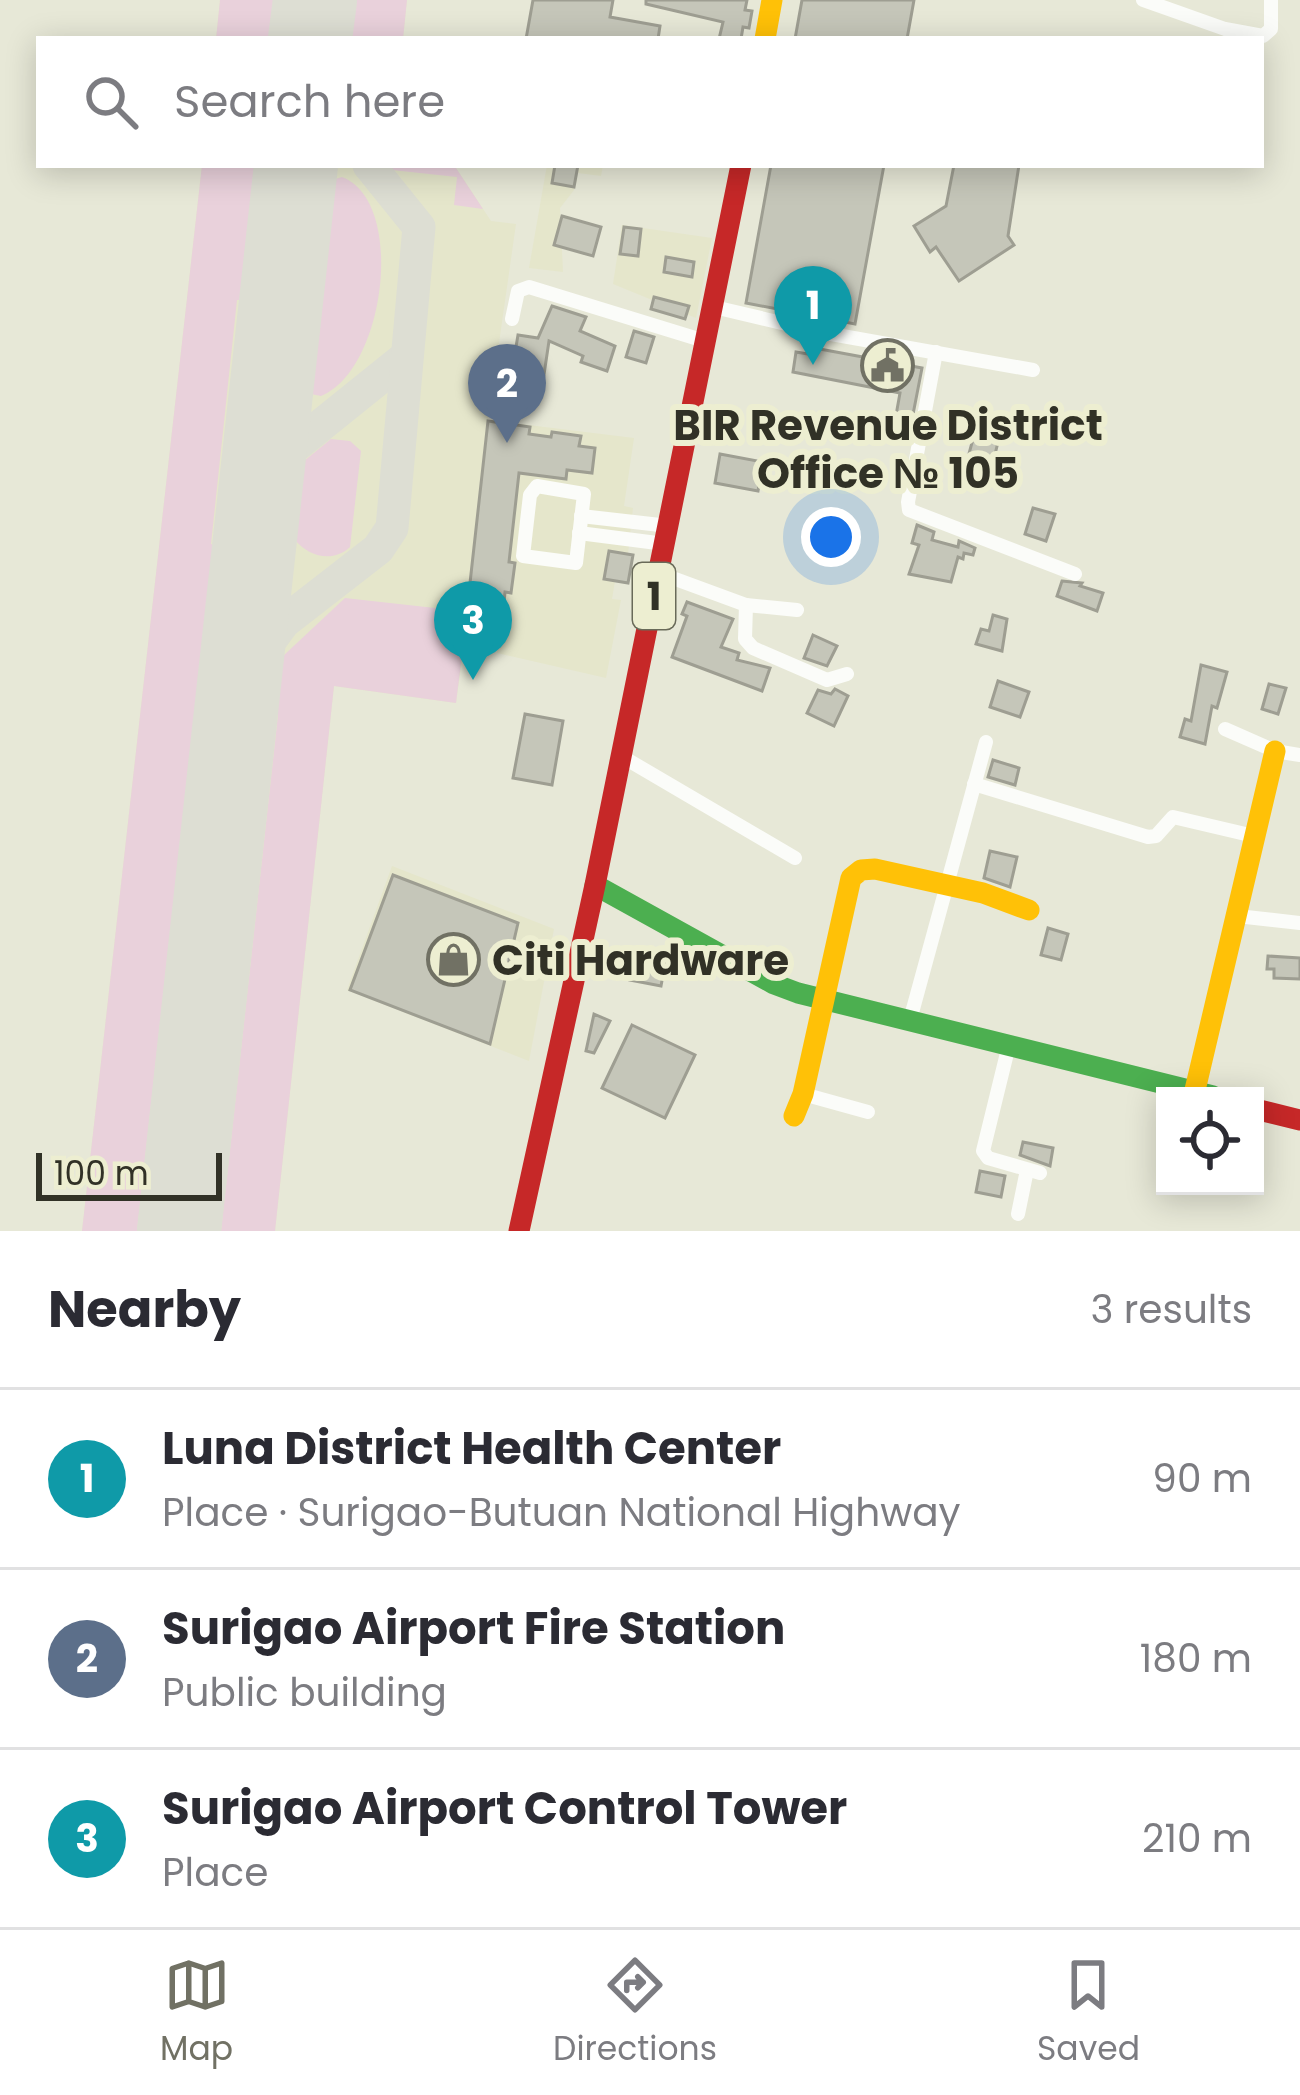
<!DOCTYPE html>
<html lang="en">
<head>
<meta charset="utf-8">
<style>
  body { margin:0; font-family:Poppins,sans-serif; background:#f7f7f7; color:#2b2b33 }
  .controls { position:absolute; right:36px; bottom:36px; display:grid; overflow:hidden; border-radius:0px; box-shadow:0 6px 30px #0003 }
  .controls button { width:108px; height:108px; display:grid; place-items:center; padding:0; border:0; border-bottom:3px solid #e1e1e2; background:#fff; color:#2b2b33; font:60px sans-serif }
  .scale { position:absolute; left:36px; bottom:30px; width:186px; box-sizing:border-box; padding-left:12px; border:6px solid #313126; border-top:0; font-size:33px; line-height:42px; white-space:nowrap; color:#313126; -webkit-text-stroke:9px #edeed1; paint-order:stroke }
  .you { position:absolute; left:831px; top:537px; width:42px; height:42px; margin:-30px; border:9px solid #fff; border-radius:50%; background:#1a73e8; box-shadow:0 0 0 18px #1a73e833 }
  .badge { display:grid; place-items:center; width:78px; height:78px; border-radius:50%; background:#717164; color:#fff; font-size:39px; font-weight:700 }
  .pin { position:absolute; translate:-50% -99px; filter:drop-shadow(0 3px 6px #0008) }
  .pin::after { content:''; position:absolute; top:63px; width:42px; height:36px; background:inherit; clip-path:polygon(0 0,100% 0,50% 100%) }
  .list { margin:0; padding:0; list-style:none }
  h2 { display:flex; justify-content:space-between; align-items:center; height:156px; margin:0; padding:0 48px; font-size:51px }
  h2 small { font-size:39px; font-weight:400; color:#7c7c81 }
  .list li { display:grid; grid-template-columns:78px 1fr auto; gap:36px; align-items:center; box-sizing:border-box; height:180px; padding:0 48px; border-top:3px solid #e1e1e2 }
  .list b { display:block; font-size:45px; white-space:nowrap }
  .list p { margin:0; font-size:39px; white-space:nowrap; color:#7c7c81 }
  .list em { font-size:39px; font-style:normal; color:#7c7c81 }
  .icon { flex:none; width:66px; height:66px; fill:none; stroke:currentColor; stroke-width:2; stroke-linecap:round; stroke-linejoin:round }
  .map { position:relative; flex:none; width:1300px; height:1231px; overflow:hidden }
  .search { position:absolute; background:#fff; box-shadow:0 6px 30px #0003; left:36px; right:36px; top:36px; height:132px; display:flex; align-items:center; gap:30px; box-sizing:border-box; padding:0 42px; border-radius:0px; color:#7c7c81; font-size:45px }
  .sheet { height:696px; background:#fff }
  nav { display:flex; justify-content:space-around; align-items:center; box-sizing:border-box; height:168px; border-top:3px solid #e1e1e2; background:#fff; font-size:33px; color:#7c7c81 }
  nav a { display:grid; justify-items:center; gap:6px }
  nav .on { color:#717164 }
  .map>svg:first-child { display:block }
</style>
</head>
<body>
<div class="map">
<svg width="1300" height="1231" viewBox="0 0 1300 1231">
  <rect width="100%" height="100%" fill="#e7e8d7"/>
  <g fill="#e5e6cb">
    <path d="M220,0H407L403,39H216Z"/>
    <path d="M202,165H454L491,221L516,224L488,420L634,438L624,506L633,508L628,554L605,578L615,581L612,599L621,600L606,678L497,653L499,628L467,624L456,703L334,686L275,1231H82Z"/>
    <path d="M547,165H603L601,176L578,173L574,190L560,208L563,272L529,268Z"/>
    <path d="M622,225L712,238L696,318L613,284Z"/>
    <path d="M392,866L554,929L529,1061L347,990Z"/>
  </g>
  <g fill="#e9d1db">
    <path d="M220,0H279L275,39H216Z"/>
    <path d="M345,0H407L403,39H341Z"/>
    <path d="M202,165H261L247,300H237L211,544L225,547L207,708L195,707L137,1231H82Z"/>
    <path d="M388,165H454L483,209L454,205L457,177L392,170Z"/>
    <path d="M342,177C407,202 385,371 321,396L311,394L320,310L312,309L325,188L329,181Z"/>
    <path d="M331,439L350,441L361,451L350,547C333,563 309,557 295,540L304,461Z"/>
    <path d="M345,598L453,610L466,624L456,703L334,686L275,1231H221L278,715L265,713L268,690H278L282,657Z"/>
  </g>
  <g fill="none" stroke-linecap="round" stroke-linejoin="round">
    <g stroke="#ddded3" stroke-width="33">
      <path d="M263,472L407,356"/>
      <path d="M239,683L284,622L378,549L392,528L419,227L369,165"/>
    </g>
    <g stroke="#ddded3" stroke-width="84">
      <path d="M310,39L315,0"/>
      <path d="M179,1231L296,165"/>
    </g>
  </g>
  <g fill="#c5c6b9" stroke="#9e9e92" stroke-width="3">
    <path d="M533,0H613L610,17L660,26L658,39H526Z"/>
    <path d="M646,0H747L745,10L752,11L749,28L743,27L741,39H719L723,22L646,4Z"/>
    <path d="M802,0H914L907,39H795Z"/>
    <path d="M555,165H578L574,187L552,183Z"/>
    <path d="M771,165H884L855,324L746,303Z"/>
    <path d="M954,165H1019L1008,236L1014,245L959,281L936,247L930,252L914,226L946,206Z"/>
    <path d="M562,216L601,227L593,256L554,245Z"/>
    <path d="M624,227L641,229L638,256L620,254Z"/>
    <path d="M666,257L694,262L692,277L664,272Z"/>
    <path d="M654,297L689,306L685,319L651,309Z"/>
    <path d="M552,306L586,317L580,331L615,346L607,371L581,362L583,356L549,341L542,388L520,385L524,354L515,353L518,335L538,338Z"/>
    <path d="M634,331L654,337L646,363L626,357Z"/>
    <path d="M809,347L922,368L909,435L893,432L900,393L793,372L796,352L808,354Z"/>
    <path d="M488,421L530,427L529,434L551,437L552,432L581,436L579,446L595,448L592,473L567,470L566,479L519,473L509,562L515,563L511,593L505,592L502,624L466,619Z"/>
    <path d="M974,435L998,442L988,483L963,476Z"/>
    <path d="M720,454L763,462L758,491L715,483Z"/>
    <path d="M1033,508L1055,514L1046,541L1025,534Z"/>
    <path d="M917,525L934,532L932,540L958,547L959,541L975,548L973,555L964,553L963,559L958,557L951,582L909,574L919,545L912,543Z"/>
    <path d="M609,551L633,555L628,583L604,579Z"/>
    <path d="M1062,581L1082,583L1080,586L1103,593L1097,611L1057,596Z"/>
    <path d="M687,602L733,619L721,647L739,653L737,660L770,668L762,691L672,657L687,616L682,614Z"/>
    <path d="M993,615L1007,619L1002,651L976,644L981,629L989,631Z"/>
    <path d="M813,635L837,646L827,666L804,658Z"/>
    <path d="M1201,665L1227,672L1217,708L1212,706L1205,744L1180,737L1185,719L1191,721Z"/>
    <path d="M998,681L1029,692L1020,717L990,707Z"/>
    <path d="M1269,684L1286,688L1278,714L1262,709Z"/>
    <path d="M835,689L848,696L834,726L807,713L818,690L831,694Z"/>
    <path d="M525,714L563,721L552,785L513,778Z"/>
    <path d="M993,760L1019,768L1015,785L988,777Z"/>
    <path d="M990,851L1017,857L1010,887L984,878Z"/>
    <path d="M393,875L518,923L490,1044L350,990Z"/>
    <path d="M1048,928L1068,934L1061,960L1041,955Z"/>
    <path d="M636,952L666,959L661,986L630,980Z"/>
    <path d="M1268,956L1300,958V979L1274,978V969H1267Z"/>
    <path d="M594,1014L610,1021L594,1053L586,1051Z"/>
    <path d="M632,1025L695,1055L665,1118L602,1088Z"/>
    <path d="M1023,1142L1053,1148L1050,1166L1020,1155Z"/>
    <path d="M980,1171L1005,1176L1001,1197L976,1192Z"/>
  </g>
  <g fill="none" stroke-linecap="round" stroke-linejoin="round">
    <g stroke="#fbfcf9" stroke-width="14">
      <path d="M1143,0L1225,29L1263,36L1271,29V0"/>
      <path d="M714,307L820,332L1033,370"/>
      <path d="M512,319L518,291L529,287L708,342"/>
      <path d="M936,352L908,502L909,510L1075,574"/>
      <path d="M537,486L584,494L576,563L523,556L530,495Z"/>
      <path d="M581,516L669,526"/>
      <path d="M579,533L665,544"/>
      <path d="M659,573L746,605L797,610"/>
      <path d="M746,605L745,639L753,648L827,680L847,674"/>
      <path d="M1225,729L1275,751L1300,755"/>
      <path d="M621,756L795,858"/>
      <path d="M974,784L1148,837L1156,836L1173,817L1254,836"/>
      <path d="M1237,916L1300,923"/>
      <path d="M910,1020L986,742"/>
      <path d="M1009,1045L983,1151L988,1158L1040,1173"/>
      <path d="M803,1094L868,1112"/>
      <path d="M1018,1214L1027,1170"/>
    </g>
    <path stroke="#4caf50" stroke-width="21" d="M595,885L774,984L798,993L1213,1096"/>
    <g stroke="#ffc107" stroke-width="21">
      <path d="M765,39L772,0"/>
      <path d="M1195,1090L1275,751"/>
      <path d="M794,1116L803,1094L851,878L861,870L875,869L983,893L1029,910"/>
    </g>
    <g stroke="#c62828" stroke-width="21">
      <path d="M1255,1109L1300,1120"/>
      <path d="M519,1231L595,885L741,165"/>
    </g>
  </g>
  <defs>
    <symbol id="civic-ring" viewBox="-11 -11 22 22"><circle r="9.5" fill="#edeed1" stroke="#717164" stroke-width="1.5"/><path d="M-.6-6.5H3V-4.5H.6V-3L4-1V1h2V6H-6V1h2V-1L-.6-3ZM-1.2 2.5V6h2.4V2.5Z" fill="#717164"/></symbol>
    <symbol id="shop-ring" viewBox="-11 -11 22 22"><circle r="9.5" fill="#edeed1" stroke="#717164" stroke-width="1.5"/><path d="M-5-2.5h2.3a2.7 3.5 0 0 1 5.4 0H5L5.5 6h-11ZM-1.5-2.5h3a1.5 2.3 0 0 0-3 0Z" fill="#717164"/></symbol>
  </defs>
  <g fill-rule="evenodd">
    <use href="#civic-ring" x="858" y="336" width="59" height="59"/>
    <use href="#shop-ring" x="424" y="930" width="59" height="59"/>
  </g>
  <g text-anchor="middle" stroke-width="12" stroke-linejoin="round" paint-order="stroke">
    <rect fill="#edeed1" stroke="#696a59" stroke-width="3" x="633" y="563" width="42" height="66" rx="9"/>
    <g font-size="39" font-weight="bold" fill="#313126">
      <text x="654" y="610">1</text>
    </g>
    <g font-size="42" font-weight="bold" fill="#313126" stroke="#edeed1">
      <text x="888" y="440">BIR Revenue District<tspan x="888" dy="48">Office № 105</tspan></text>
      <text x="492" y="975" text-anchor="start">Citi Hardware</text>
    </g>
  </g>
</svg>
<div class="controls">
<button><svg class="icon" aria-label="locate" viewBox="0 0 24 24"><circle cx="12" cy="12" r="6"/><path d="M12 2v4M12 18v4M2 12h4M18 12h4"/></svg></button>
</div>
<div class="scale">100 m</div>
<div class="you"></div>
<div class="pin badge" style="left:813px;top:365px;background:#0f9aa8">1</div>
<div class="pin badge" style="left:507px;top:443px;background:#5c6f8a">2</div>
<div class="pin badge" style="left:473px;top:680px;background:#0f9aa8">3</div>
<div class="search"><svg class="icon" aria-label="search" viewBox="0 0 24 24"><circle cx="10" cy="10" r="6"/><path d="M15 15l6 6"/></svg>Search here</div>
</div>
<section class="sheet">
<h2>Nearby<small>3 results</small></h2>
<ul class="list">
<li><span class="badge" style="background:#0f9aa8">1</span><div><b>Luna District Health Center</b><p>Place · Surigao-Butuan National Highway</p></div><em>90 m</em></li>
<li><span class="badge" style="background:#5c6f8a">2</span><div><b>Surigao Airport Fire Station</b><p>Public building</p></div><em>180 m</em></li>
<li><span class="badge" style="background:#0f9aa8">3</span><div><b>Surigao Airport Control Tower</b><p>Place</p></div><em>210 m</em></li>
</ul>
</section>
<nav>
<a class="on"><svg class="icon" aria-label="map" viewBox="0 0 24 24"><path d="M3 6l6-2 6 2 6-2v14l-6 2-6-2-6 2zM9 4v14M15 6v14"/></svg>Map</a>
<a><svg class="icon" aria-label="directions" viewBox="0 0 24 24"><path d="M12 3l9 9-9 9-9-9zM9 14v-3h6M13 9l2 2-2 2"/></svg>Directions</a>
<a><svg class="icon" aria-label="saved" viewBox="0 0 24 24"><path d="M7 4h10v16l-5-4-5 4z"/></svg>Saved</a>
</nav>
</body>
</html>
